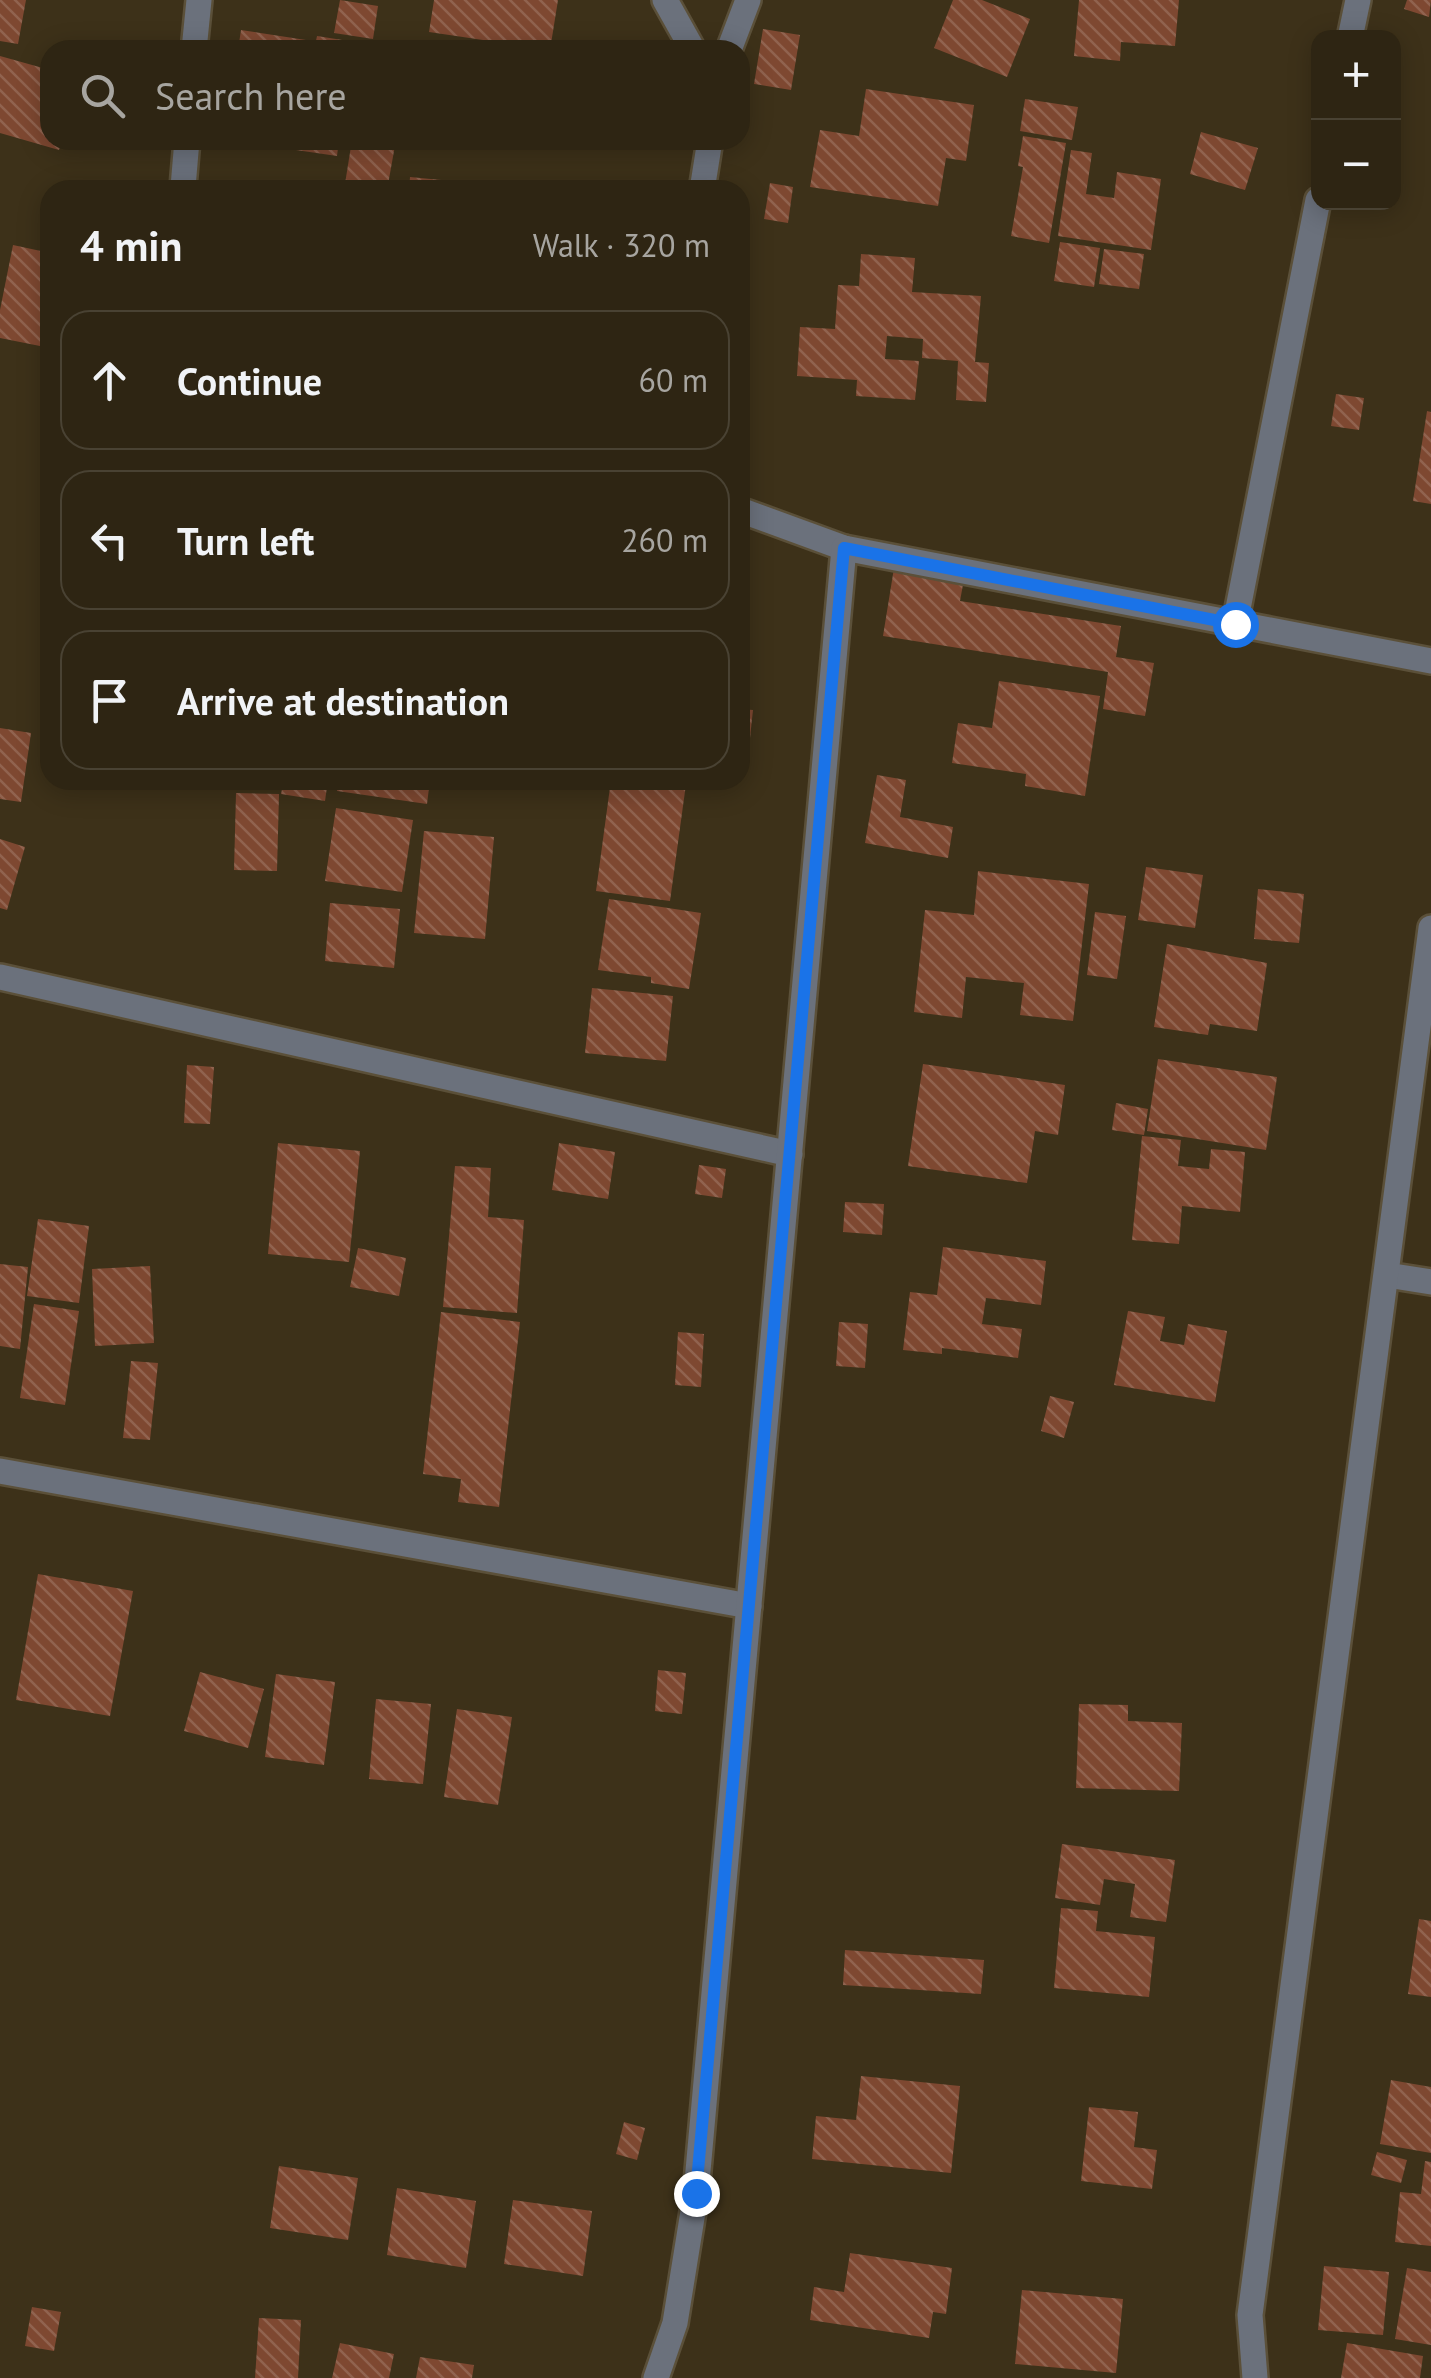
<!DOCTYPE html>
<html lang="en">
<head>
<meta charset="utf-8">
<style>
  body { margin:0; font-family:"PT Sans",sans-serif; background:#3a3121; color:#f1f3f6 }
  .controls { position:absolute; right:30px; top:30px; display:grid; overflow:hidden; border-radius:20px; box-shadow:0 5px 25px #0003 }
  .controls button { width:90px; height:90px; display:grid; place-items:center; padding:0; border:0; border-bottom:2px solid #494233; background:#2e2513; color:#f1f3f6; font:50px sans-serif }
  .stop { position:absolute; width:30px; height:30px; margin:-22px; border:8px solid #1a73e8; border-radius:50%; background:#fff }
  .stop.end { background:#1a73e8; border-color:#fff; box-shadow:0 2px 10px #0008 }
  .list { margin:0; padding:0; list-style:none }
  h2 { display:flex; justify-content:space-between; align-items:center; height:130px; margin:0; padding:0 40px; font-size:42px }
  h2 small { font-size:32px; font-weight:400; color:#a7a5a0 }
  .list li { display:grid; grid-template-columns:65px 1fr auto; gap:30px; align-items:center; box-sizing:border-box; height:140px; margin:0 20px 20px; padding:0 20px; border:2px solid #494233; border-radius:30px }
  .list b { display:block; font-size:38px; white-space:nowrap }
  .list em { font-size:32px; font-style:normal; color:#a7a5a0 }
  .icon { flex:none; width:55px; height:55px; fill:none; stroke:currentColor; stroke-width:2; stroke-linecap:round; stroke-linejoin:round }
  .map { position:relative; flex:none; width:1431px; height:2378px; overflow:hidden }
  .search { position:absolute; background:#2e2513; box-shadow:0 5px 25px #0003; left:40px; top:40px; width:710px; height:110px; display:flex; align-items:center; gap:25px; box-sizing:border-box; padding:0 35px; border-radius:30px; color:#a7a5a0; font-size:38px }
  .panel { position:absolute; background:#2e2513; box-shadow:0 5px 25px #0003; left:40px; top:180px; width:710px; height:610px; border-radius:30px }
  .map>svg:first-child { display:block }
</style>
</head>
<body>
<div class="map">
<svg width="1431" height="2378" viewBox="0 0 1431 2378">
  <defs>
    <pattern id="building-back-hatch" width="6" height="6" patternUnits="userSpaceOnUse" patternTransform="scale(2.5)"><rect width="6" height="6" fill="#7e4831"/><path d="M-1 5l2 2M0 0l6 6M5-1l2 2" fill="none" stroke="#91634f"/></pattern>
  </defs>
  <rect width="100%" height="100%" fill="#3d3119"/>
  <g fill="url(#building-back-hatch)">
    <path d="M0,0H26L18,44L0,41Z"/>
    <path d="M340,0L378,6L373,39L334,33Z"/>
    <path d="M434,0H558L550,50L429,32Z"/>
    <path d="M953,0H982L1030,19L1007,77L934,48Z"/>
    <path d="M1079,0H1179L1175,46L1121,42L1120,61L1074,56Z"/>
    <path d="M1407,0H1431L1429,17L1404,9Z"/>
    <path d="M763,29L800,35L791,90L754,84Z"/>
    <path d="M241,30L306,40L304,50H238Z"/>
    <path d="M317,36L393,48V50H314Z"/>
    <path d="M0,56L50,70V140H62L59,150L0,133Z"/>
    <path d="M866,89L974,105L966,161L946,158L938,206L810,187L820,130L859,136Z"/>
    <path d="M1025,99L1078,107L1072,140L1020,131Z"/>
    <path d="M1201,132L1258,148L1245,190L1190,174Z"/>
    <path d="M1023,136L1066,143L1049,243L1011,236L1023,167L1018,166Z"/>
    <path d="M290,140H339L337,156L289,149Z"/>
    <path d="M352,140H396L387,190H344Z"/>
    <path d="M1071,150L1092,153L1086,194L1114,198L1117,172L1161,179L1151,250L1058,236Z"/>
    <path d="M410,177L462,182L461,190H409Z"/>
    <path d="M770,183L793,187L788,223L764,219Z"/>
    <path d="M1060,242L1100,248L1094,287L1054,281Z"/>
    <path d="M13,245L50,253V348L0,338V310Z"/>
    <path d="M1104,249L1144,254L1139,289L1099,284Z"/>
    <path d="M861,254L915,258L912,292L981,296L975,362L989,363L986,402L956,400L958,361L922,358L923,339L887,336L885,359L919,361L915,400L856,396L857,380L797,376L800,327L835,329L838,285L859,286Z"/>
    <path d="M1336,394L1364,398L1359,430L1331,426Z"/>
    <path d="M1427,411L1431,412V504L1413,501Z"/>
    <path d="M894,568L964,579L960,601L1121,626L1116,657L1154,663L1145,716L1103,709L1108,672L883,636Z"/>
    <path d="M999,681L1100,696L1085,796L1025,786L1026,774L952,763L958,723L992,728Z"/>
    <path d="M740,709L753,710L750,738L740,737Z"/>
    <path d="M0,728L31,733L21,802L0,799Z"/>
    <path d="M877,775L906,780L900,817L953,827L948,858L865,843Z"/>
    <path d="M284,780H328L325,801L281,794Z"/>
    <path d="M339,780H430L427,804L337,791Z"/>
    <path d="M611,780L686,784L670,901L596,891Z"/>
    <path d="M236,793L279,794L277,871L234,870Z"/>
    <path d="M336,808L413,820L402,892L325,881Z"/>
    <path d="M424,831L494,837L485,939L414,933Z"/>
    <path d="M0,839L25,847L7,910L0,908Z"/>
    <path d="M1146,867L1203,875L1195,928L1138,920Z"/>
    <path d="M978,871L1089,884L1073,1021L1020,1015L1024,983L966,977L962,1018L914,1012L925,910L974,915Z"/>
    <path d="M1258,889L1304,894L1299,943L1254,939Z"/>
    <path d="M609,899L701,913L689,989L651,983V977L598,970Z"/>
    <path d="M330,903L400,909L394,968L325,961Z"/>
    <path d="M1095,912L1126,916L1117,979L1087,975Z"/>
    <path d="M1167,944L1267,963L1257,1031L1210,1024L1208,1035L1154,1027Z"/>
    <path d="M592,988L673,996L666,1061L585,1053Z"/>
    <path d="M1158,1059L1277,1077L1266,1150L1147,1131Z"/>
    <path d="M923,1064L1065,1085L1058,1135L1035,1131L1027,1183L908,1166Z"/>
    <path d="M187,1065L214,1067L210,1124L184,1123Z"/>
    <path d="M1116,1103L1148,1109L1144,1135L1112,1130Z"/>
    <path d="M1142,1136L1181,1140L1178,1166L1209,1169L1211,1149L1245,1152L1240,1212L1182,1206L1179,1244L1132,1240Z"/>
    <path d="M278,1143L360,1151L349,1262L268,1254Z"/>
    <path d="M559,1143L615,1152L608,1199L552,1190Z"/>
    <path d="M699,1165L726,1169L722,1198L695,1194Z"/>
    <path d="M455,1166L491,1168L488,1217L524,1220L517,1313L443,1307Z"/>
    <path d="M845,1202L884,1204L882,1235L843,1232Z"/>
    <path d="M38,1219L89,1226L79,1303L27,1296Z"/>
    <path d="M943,1247L1046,1261L1041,1305L986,1298L982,1324L1022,1329L1018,1358L942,1348V1354L903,1350L910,1292L937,1295Z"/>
    <path d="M358,1248L406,1258L399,1296L350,1287Z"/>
    <path d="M0,1264L28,1267L20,1349L0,1346Z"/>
    <path d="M150,1266L154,1343L95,1346L92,1269Z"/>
    <path d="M34,1304L79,1311L65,1405L20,1398Z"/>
    <path d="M1128,1311L1165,1317L1160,1341L1184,1345L1188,1324L1227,1331L1215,1402L1114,1385Z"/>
    <path d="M441,1312L520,1322L499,1507L458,1502L461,1479L423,1474Z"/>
    <path d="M839,1322L868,1324L865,1368L836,1366Z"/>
    <path d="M678,1332L704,1334L701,1387L675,1385Z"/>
    <path d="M131,1361L158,1363L150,1440L123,1438Z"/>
    <path d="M1050,1396L1074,1402L1064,1438L1041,1431Z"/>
    <path d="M38,1574L133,1591L110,1716L16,1700Z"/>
    <path d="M658,1670L686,1673L682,1714L655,1711Z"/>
    <path d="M200,1672L264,1689L248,1748L184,1731Z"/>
    <path d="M276,1674L335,1682L324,1765L265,1757Z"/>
    <path d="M376,1699L431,1704L423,1784L369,1779Z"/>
    <path d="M1079,1704L1128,1705V1721L1182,1723L1179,1791L1076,1788Z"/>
    <path d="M457,1709L512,1717L498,1805L444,1797Z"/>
    <path d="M1062,1844L1175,1860L1166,1922L1130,1917L1135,1884L1104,1879L1100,1905L1055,1898Z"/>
    <path d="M1061,1908L1098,1911L1096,1931L1155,1937L1149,1997L1054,1988Z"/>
    <path d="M1419,1919L1431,1921V1997L1408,1994Z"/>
    <path d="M845,1950L984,1960L981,1994L843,1985Z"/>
    <path d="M861,2076L960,2086L951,2173L812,2159L816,2116L856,2120Z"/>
    <path d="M1391,2080L1431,2087V2153L1380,2144Z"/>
    <path d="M1089,2107L1138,2112L1134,2147L1157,2150L1152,2189L1081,2181Z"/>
    <path d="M624,2122L645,2128L637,2160L616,2154Z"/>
    <path d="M1377,2152L1407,2160L1401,2183L1371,2175Z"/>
    <path d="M1425,2161L1431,2162V2246L1395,2242L1400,2192L1421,2194Z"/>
    <path d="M279,2166L358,2178L348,2240L270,2228Z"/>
    <path d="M397,2188L476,2201L466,2268L387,2255Z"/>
    <path d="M513,2200L592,2211L583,2276L504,2264Z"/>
    <path d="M850,2253L952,2268L946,2314L933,2312L929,2338L810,2320L814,2287L844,2292Z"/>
    <path d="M1324,2266L1389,2272L1383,2335L1318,2330Z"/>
    <path d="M1407,2268L1431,2272V2345L1395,2339Z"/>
    <path d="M1022,2290L1123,2299L1116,2373L1015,2364Z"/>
    <path d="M32,2307L61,2312L54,2351L25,2346Z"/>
    <path d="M259,2318L301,2320L298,2378H255Z"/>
    <path d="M340,2343L394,2354L389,2378H332Z"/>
    <path d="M1347,2343L1423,2356L1420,2378H1341Z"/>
    <path d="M420,2357L474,2365L472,2378H416Z"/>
  </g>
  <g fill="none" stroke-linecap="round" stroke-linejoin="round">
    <defs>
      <g id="minor">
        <path d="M665,0L693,50"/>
        <path d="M1350,38L1358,0"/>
        <path d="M194,50L199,0"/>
        <path d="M729,50L748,0"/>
        <path d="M183,187L187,140"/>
        <path d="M702,190L710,140"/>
        <path d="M740,510L844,548L1431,661"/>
        <path d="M1235,624L1318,200"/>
        <path d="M0,977L790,1154"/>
        <path d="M1387,1275L1431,1282"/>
        <path d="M0,1471L749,1606"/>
        <path d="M656,2378L675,2323L696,2193L844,548"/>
        <path d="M1255,2378L1250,2315L1431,928"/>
      </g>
    </defs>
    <use href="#minor" stroke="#5b5039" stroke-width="30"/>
    <use href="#minor" stroke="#6b717c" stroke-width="25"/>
  </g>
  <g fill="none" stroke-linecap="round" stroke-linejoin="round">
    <path stroke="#1a73e8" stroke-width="12" d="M696,2193L844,548L1235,624"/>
  </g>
</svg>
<div class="controls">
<button>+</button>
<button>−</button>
</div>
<div class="stop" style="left:1235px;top:624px"></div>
<div class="stop end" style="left:696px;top:2193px"></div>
<div class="search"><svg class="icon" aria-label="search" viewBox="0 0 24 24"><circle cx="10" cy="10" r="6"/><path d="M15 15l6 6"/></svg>Search here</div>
<section class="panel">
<h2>4 min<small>Walk · 320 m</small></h2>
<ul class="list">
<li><svg class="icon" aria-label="ahead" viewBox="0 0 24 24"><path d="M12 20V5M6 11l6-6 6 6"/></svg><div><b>Continue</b></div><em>60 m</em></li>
<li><svg class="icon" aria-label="left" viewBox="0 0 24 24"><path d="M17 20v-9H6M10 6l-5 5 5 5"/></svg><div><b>Turn left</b></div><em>260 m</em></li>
<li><svg class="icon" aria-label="arrive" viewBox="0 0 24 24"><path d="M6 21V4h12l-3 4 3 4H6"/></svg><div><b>Arrive at destination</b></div></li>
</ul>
</section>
</div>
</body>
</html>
